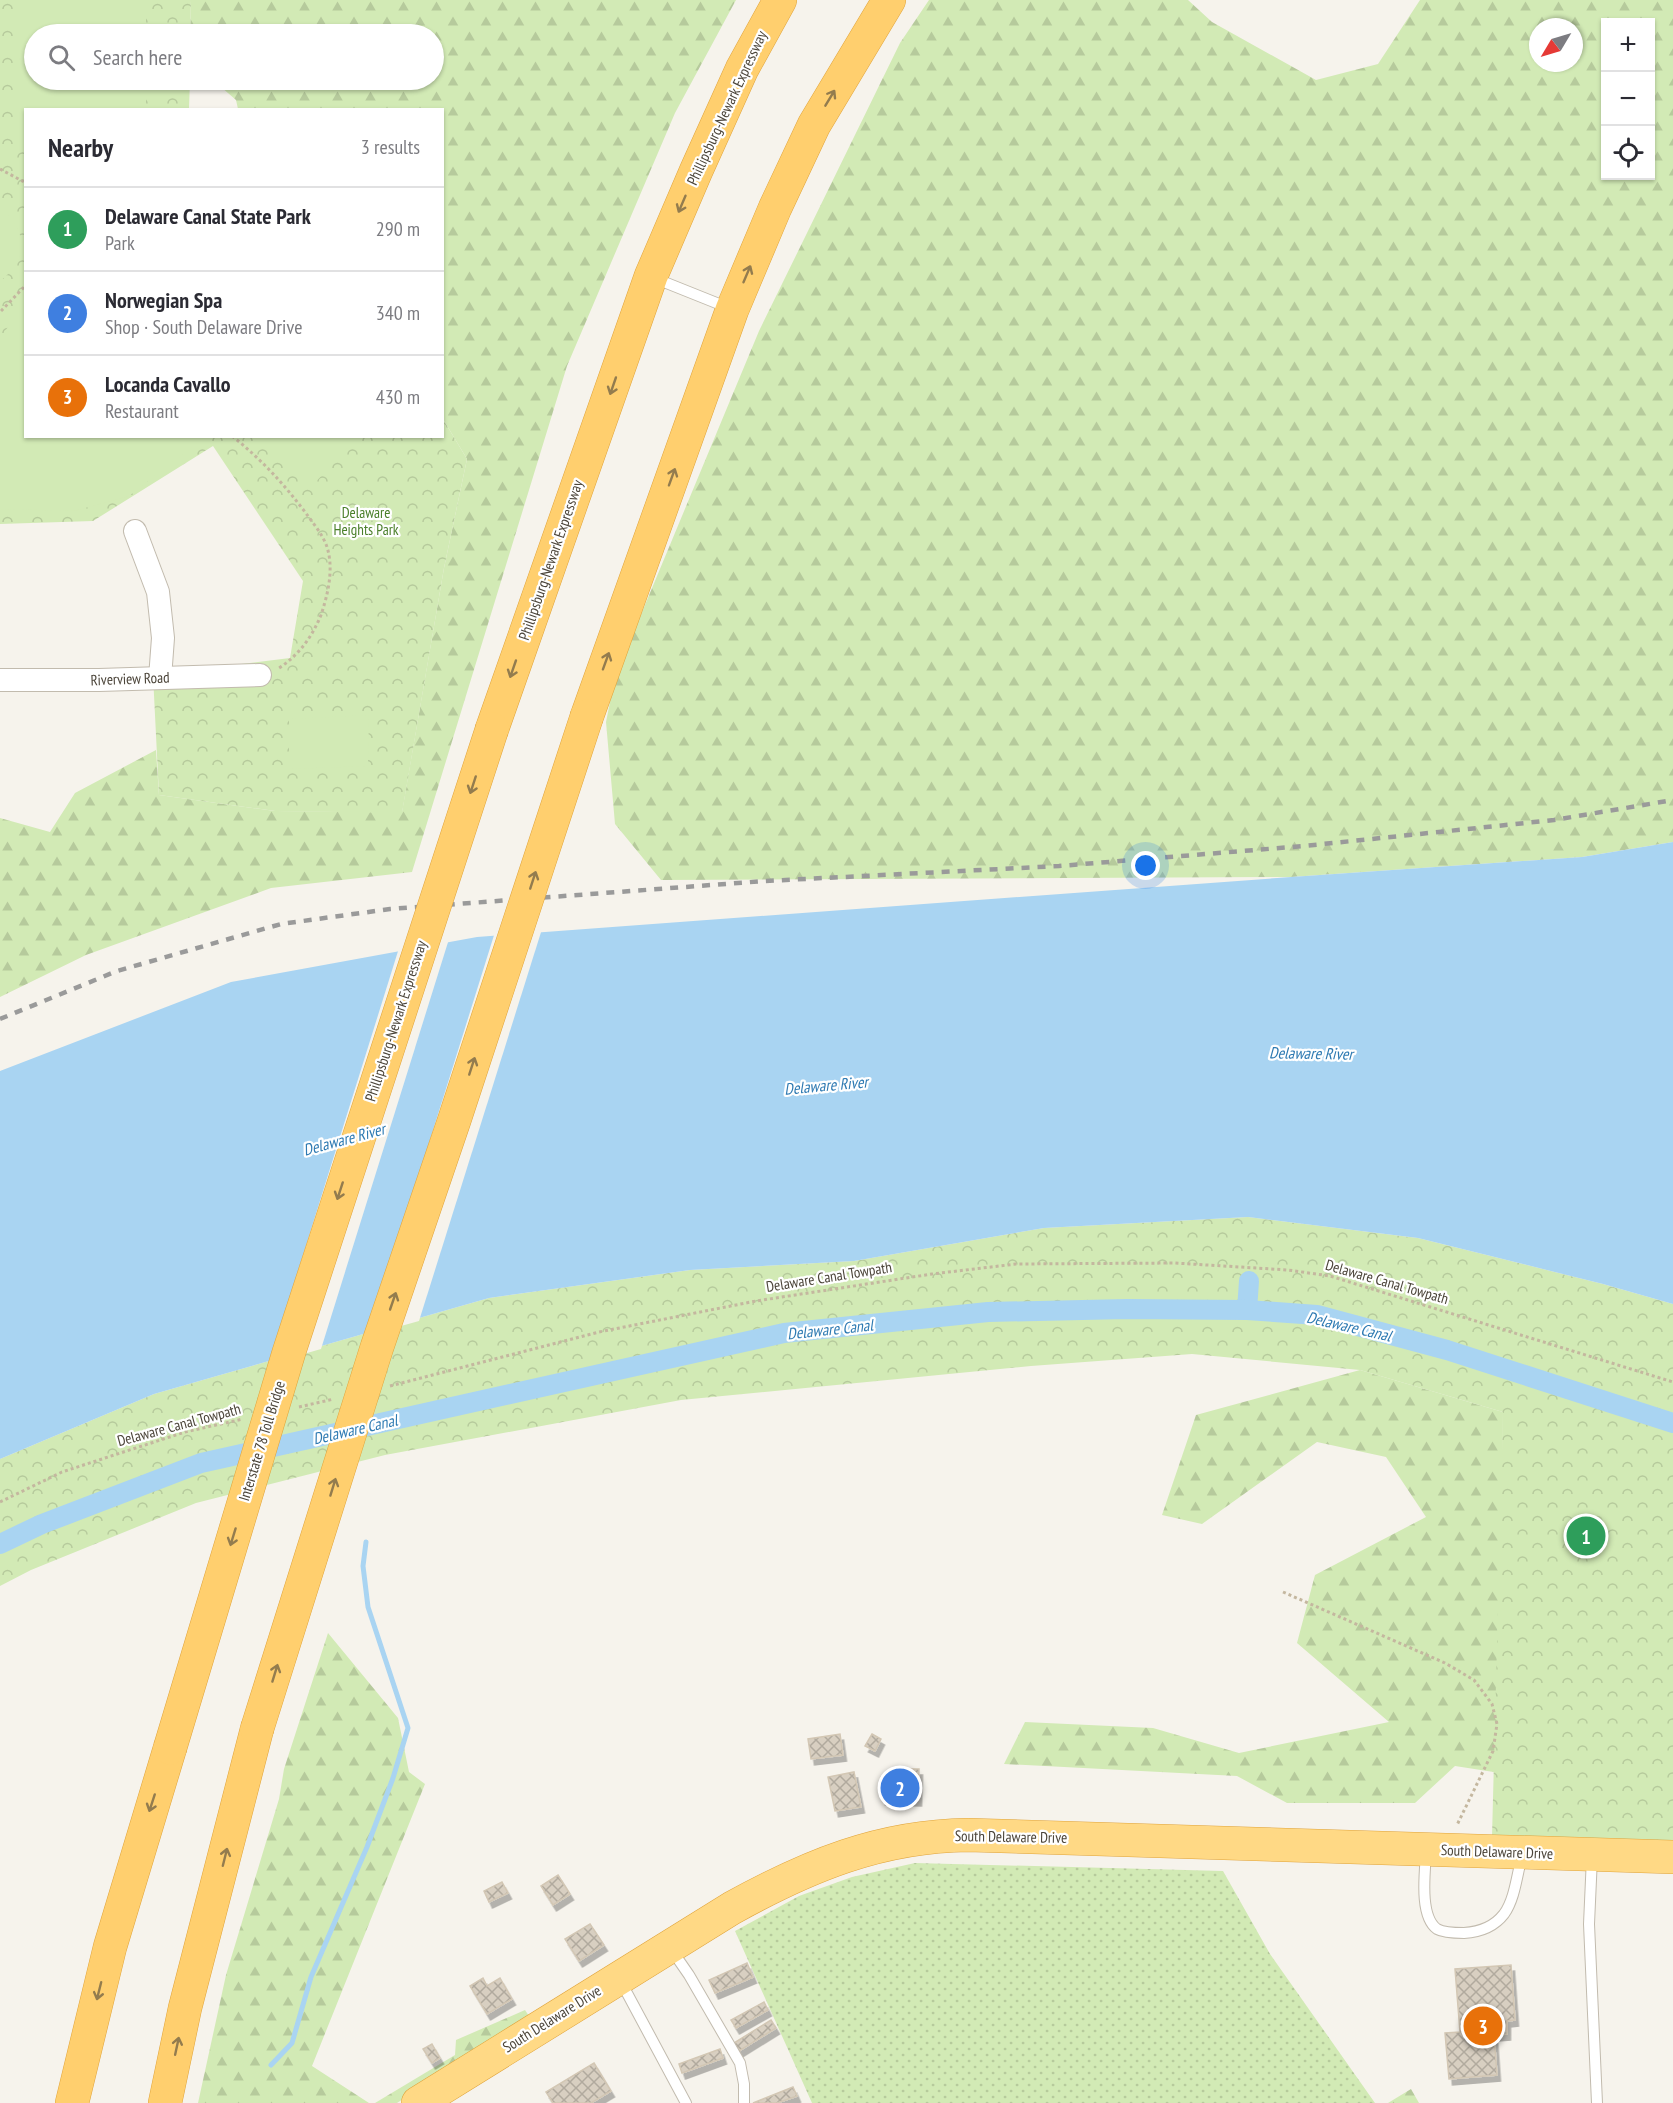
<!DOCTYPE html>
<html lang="en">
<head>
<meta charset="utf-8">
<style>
  body { margin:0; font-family:"PT Sans Narrow",sans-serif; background:#f2f2f3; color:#2b2b33 }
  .controls { position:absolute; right:18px; top:18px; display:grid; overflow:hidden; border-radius:0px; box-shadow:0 2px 4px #0004 }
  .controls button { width:54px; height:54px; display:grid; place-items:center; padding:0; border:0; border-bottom:2px solid #e1e1e2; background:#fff; color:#2b2b33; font:30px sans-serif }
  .compass { position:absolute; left:1529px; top:18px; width:54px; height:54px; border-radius:50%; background:#fff; box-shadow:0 2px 4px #0004; rotate:232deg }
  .you { position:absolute; left:1146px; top:866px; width:21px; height:21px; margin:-15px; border:4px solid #fff; border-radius:50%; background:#1a73e8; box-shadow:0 0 0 9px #1a73e833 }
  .badge { display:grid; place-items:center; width:39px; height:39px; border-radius:50%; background:#111827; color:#fff; font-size:20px; font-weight:700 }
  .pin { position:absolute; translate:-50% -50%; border:3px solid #fff; box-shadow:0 2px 6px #0006 }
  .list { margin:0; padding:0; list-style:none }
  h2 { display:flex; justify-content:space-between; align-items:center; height:78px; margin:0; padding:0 24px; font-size:26px }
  h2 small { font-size:20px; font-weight:400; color:#7c7c81 }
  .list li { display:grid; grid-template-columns:39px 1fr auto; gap:18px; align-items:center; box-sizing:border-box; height:84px; padding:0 24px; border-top:2px solid #e1e1e2 }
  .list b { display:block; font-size:22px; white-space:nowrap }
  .list p { margin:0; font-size:20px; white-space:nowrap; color:#7c7c81 }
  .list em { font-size:20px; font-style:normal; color:#7c7c81 }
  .icon { flex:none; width:33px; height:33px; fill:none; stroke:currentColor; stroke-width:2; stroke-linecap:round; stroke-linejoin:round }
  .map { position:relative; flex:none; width:1673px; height:2103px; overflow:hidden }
  .search { position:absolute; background:#fff; box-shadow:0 2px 4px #0004; left:24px; top:24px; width:420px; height:66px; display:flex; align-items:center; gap:15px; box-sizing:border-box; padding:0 21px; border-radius:33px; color:#7c7c81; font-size:22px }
  .panel { position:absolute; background:#fff; box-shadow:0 2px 4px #0004; left:24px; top:108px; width:420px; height:330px; border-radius:0px }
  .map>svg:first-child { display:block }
</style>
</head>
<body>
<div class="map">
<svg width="1673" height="2103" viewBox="0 0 1673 2103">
  <defs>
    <pattern id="grass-dots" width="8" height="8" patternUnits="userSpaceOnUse" patternTransform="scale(1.5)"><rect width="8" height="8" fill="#d2eab5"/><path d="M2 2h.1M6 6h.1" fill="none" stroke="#b6ca9c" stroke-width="1.8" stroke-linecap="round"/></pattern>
    <pattern id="forest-firs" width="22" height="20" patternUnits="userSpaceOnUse" patternTransform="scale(1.5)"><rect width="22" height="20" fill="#d2eab5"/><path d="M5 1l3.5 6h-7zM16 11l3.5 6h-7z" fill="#b6ca9c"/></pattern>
    <pattern id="park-crowns" width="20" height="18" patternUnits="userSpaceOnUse" patternTransform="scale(1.5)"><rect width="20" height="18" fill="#d2eab5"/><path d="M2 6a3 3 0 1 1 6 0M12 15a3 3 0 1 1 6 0" fill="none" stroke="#b6ca9c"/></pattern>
    <pattern id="building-cross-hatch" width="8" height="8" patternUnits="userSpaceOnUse" patternTransform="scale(1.5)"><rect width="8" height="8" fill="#d8cfc1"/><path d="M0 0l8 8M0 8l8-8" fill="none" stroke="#b1aa9e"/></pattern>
    <filter id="shadow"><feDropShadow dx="3.5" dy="6" stdDeviation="0" flood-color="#0004"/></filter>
  </defs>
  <rect width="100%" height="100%" fill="#f6f3ec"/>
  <path fill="url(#grass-dots)" d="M915,1863L1223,1871L1270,1954L1375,2103H812L735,1931L799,1896L852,1877Z"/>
  <g fill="url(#forest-firs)" fill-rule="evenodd">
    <path d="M191,0H736L675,113L567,366L412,872L271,888L86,955L0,997V818L50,832L75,793L156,750L159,795L275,811L402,812L444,568L467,459L443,419L442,110L238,109L236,100L213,80H434V34H190Z"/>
    <path d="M929,0H1188L1212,22L1316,80L1378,64L1420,0H1673V842L1582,857L1291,877L661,880L615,824L606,722L615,677L759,331L900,43ZM1606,22H1650V176H1606ZM1538,27H1574V63H1538Z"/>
    <path d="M1360,1370L1503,1412L1500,1773L1455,1766L1415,1803H1287L1237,1776L1004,1764L1025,1722L1153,1728L1239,1753L1389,1722L1297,1643L1315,1575L1426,1517L1386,1457L1317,1442L1202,1524L1162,1515L1196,1415Z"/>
    <path d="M328,1633L398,1718L409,1772L425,1784L312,2066L369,2103H198L226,1975L279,1799L284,1769Z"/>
    <path d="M525,2010L529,2016L397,2103H375L455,2055L456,2040Z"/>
    <path d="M1411,2089L1419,2103H1388Z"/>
  </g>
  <g fill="url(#park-crowns)">
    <path d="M0,0H191L190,34H34V80H190L189,109L26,110V436H442L443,419L467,459L444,568L402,813L275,811L159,795L153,675L290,658L303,581L213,446L93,521L0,524Z"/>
    <path d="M1248,1217L1418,1238L1603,1284L1673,1304V1841L1492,1837L1503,1412L1360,1370L1192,1354L1031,1366L681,1400L385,1455L196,1503L31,1570L0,1586V1459L154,1394L489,1298L690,1270L854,1261L1044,1228Z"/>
  </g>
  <g fill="#d2eab5">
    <path d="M16,0H146V34H34V80H146V109L26,110L25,146H16Z"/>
    <path d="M0,208C16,220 27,239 19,259C16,267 6,276 0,282Z"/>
    <path d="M25,303L26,436L202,437L196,444L129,496L74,511L0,509V338Z"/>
    <path d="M258,437H357L312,486Z"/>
    <path d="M369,715L368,766L289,769V719Z"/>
  </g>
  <path fill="#a9d4f2" d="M1673,842V1304L1603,1284L1418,1238L1248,1217L1044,1228L854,1261L690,1270L489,1298L154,1394L0,1459V1071L231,982L477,937L1291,877L1582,857Z"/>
  <g fill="#f6f3ec">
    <path d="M542,929L419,1321L369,1335L495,932Z"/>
    <path d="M449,939L321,1349L269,1364L399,948Z"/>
  </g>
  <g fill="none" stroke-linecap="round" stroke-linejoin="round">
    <path stroke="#a9d4f2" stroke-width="5" d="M271,2065L292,2043L311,1977L367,1847L393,1778L408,1728L368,1607L363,1566L366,1542"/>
    <g stroke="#a9d4f2" stroke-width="20">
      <path d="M1247,1310L1249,1281"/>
      <path d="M0,1544L42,1524L201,1463L784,1333L988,1312L1127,1309L1247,1310L1317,1315L1447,1350L1673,1423"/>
    </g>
  </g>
  <g fill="url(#building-cross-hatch)" stroke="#d3c7b4" stroke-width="1.5" filter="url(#shadow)">
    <path d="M840,1734L843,1755L811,1759L808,1739Z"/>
    <path d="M872,1734L881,1739L875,1751L865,1746Z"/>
    <path d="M891,1769H919L918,1800L882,1799L881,1777H891Z"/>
    <path d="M854,1772L861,1807L835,1811L828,1777Z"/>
    <path d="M558,1875L570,1894L553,1905L541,1886Z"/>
    <path d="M502,1882L508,1893L489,1902L484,1891Z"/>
    <path d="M590,1924L604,1945L579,1961L565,1939Z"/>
    <path d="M747,1963L753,1977L715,1993L709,1980Z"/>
    <path d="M1511,1965L1515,2020L1507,2021V2034L1494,2035L1497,2075L1449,2079L1445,2033L1460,2032L1455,1969Z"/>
    <path d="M483,1978L487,1986L500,1978L512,1999L487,2014L470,1986Z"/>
    <path d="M764,2002L768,2010L736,2028L731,2020Z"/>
    <path d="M771,2020L776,2028L739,2051L734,2043Z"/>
    <path d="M432,2044L440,2058L432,2063L423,2049Z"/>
    <path d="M720,2049L723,2058L682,2073L679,2064Z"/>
    <path d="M594,2063L611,2091L591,2103H553L546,2092Z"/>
    <path d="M793,2087L797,2096L777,2103H753Z"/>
  </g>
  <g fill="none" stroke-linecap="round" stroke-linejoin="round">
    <defs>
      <g id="service">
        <path d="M654,278L729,308"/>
        <path d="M1426,1853C1425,1872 1419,1916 1437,1929C1444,1933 1456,1933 1464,1933C1480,1932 1494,1927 1504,1914C1515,1899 1517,1874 1522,1856"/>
        <path d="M1592,1857L1589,1924L1597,2103"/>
        <path d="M671,1949L689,1975L740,2063L744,2084V2103"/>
        <path d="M620,1980L686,2103"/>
      </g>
      <g id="minor">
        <path d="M135,531L158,592L163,638L160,678"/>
        <path d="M0,680H99L260,675"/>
      </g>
      <path id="trunk" d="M418,2103L732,1908C808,1866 880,1836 968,1835L1673,1857"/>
      <g id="motorway">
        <path d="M587,716L732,310L775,208L814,125L889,0"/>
        <path d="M492,729L651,276L696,171L742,69L780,0"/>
        <path d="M72,2103L110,1947L170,1748"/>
        <path d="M165,2103L185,2008L257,1729"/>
      </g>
    </defs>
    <use href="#service" stroke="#c2bbae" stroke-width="12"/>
    <use href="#minor" stroke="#c2bbae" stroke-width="24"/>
    <use href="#trunk" stroke="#e0a43c" stroke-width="34"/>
    <use href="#motorway" stroke="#e0a43c" stroke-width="34"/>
    <g stroke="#c4b79f" stroke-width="3" stroke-dasharray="3 3" stroke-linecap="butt">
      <path d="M0,169L26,183"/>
      <path d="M1,311L26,285"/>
      <path d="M232,436C261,459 283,483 305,512C313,523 323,535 327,547C334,569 328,594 321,615C312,637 299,655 279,668"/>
      <path d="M390,1386L599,1332L756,1301L932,1274L1016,1264L1175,1263L1288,1270L1330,1276L1673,1382"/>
      <path d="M299,1407L334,1399"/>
      <path d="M0,1502L62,1472L185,1432L243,1419"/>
      <path d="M1283,1592L1445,1663L1474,1680L1492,1704L1497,1724L1493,1751L1457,1825"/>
    </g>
    <use href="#service" stroke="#fff" stroke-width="10"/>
    <use href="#minor" stroke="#fff" stroke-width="22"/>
    <use href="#trunk" stroke="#ffd985" stroke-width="33"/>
    <use href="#motorway" stroke="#ffcf6e" stroke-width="33"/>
    <path stroke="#9a9a9a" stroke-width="4.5" stroke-dasharray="8 8" stroke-linecap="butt" d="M0,1019L117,971L281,924L390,909L765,881L1059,866L1304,846L1554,820L1673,800"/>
    <defs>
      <g id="motorway-bridge">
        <path d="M257,1729L377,1347L454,1121L587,716"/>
        <path d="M170,1748L289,1352L492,729"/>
      </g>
    </defs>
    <use href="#motorway-bridge" stroke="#e0a43c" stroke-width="34" stroke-linecap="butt"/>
    <use href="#motorway-bridge" stroke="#ffcf6e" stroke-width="33"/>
  </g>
  <defs><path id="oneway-shaft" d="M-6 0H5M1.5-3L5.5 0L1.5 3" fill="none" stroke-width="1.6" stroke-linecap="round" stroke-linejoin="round" transform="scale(1.5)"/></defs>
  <g stroke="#937c4e">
    <use href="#oneway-shaft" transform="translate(830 98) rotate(-59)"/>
    <use href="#oneway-shaft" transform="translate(682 204) rotate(113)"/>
    <use href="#oneway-shaft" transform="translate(747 274) rotate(-67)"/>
    <use href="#oneway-shaft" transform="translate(613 386) rotate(109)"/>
    <use href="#oneway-shaft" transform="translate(672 477) rotate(-70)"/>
    <use href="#oneway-shaft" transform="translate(606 661) rotate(-70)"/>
    <use href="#oneway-shaft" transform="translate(513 669) rotate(109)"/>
    <use href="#oneway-shaft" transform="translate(473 785) rotate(108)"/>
    <use href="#oneway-shaft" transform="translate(533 880) rotate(-72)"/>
    <use href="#oneway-shaft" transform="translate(472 1066) rotate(-72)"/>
    <use href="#oneway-shaft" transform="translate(340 1191) rotate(108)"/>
    <use href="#oneway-shaft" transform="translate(393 1301) rotate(-71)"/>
    <use href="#oneway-shaft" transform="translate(333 1487) rotate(-73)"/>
    <use href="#oneway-shaft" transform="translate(233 1537) rotate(107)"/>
    <use href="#oneway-shaft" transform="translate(275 1673) rotate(-73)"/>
    <use href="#oneway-shaft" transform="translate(152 1803) rotate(108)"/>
    <use href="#oneway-shaft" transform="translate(225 1857) rotate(-76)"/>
    <use href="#oneway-shaft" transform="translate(99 1991) rotate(104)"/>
    <use href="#oneway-shaft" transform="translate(177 2046) rotate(-78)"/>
  </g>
  <g text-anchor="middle" stroke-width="4.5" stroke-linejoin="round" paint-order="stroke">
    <g font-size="15" fill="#4b4439" stroke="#fff">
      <text transform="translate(727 108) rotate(-65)" y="5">Phillipsburg-Newark Expressway</text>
      <text transform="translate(551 560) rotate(-71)" y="5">Phillipsburg-Newark Expressway</text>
      <text transform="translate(130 679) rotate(-2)" y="5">Riverview Road</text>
      <text transform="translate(396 1021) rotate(-72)" y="5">Phillipsburg-Newark Expressway</text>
      <text transform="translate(829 1277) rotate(-9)" y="5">Delaware Canal Towpath</text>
      <text transform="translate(1387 1282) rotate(16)" y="5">Delaware Canal Towpath</text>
      <text transform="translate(179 1425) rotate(-15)" y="5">Delaware Canal Towpath</text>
      <text transform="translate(262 1441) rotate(-73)" y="5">Interstate 78 Toll Bridge</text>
      <text transform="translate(1011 1837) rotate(1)" y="5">South Delaware Drive</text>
      <text transform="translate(1497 1852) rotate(2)" y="5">South Delaware Drive</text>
      <text transform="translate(552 2019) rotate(-32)" y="5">South Delaware Drive</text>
    </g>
    <g font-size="15" fill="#4a7f2a" stroke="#fff">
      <text x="366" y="518">Delaware<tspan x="366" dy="17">Heights Park</tspan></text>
    </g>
    <g font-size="16" font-style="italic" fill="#2e7ab2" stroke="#fff">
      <text transform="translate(1311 1053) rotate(1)" y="6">Delaware River</text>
      <text transform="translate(826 1085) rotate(-5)" y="6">Delaware River</text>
      <text transform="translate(344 1139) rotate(-15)" y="6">Delaware River</text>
      <text transform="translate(1349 1326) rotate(13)" y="6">Delaware Canal</text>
      <text transform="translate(830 1329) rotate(-6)" y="6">Delaware Canal</text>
      <text transform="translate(355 1429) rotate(-13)" y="6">Delaware Canal</text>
    </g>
  </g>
</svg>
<div class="controls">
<button>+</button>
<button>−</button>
<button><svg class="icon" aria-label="locate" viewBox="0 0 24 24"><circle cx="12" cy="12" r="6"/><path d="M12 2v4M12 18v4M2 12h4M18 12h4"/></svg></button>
</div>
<svg class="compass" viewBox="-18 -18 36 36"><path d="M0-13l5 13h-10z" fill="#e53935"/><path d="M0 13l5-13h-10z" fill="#7c7c81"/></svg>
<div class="you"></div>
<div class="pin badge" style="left:1586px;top:1536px;background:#2e9e5b">1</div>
<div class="pin badge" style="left:900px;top:1788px;background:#3f7fe0">2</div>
<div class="pin badge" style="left:1483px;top:2026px;background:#e8710a">3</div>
<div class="search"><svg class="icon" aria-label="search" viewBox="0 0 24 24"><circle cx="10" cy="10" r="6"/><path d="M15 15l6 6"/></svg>Search here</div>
<section class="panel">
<h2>Nearby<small>3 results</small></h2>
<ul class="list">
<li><span class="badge" style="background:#2e9e5b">1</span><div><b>Delaware Canal State Park</b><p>Park</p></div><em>290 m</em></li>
<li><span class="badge" style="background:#3f7fe0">2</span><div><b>Norwegian Spa</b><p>Shop · South Delaware Drive</p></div><em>340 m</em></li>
<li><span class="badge" style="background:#e8710a">3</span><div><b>Locanda Cavallo</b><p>Restaurant</p></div><em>430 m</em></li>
</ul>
</section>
</div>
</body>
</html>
